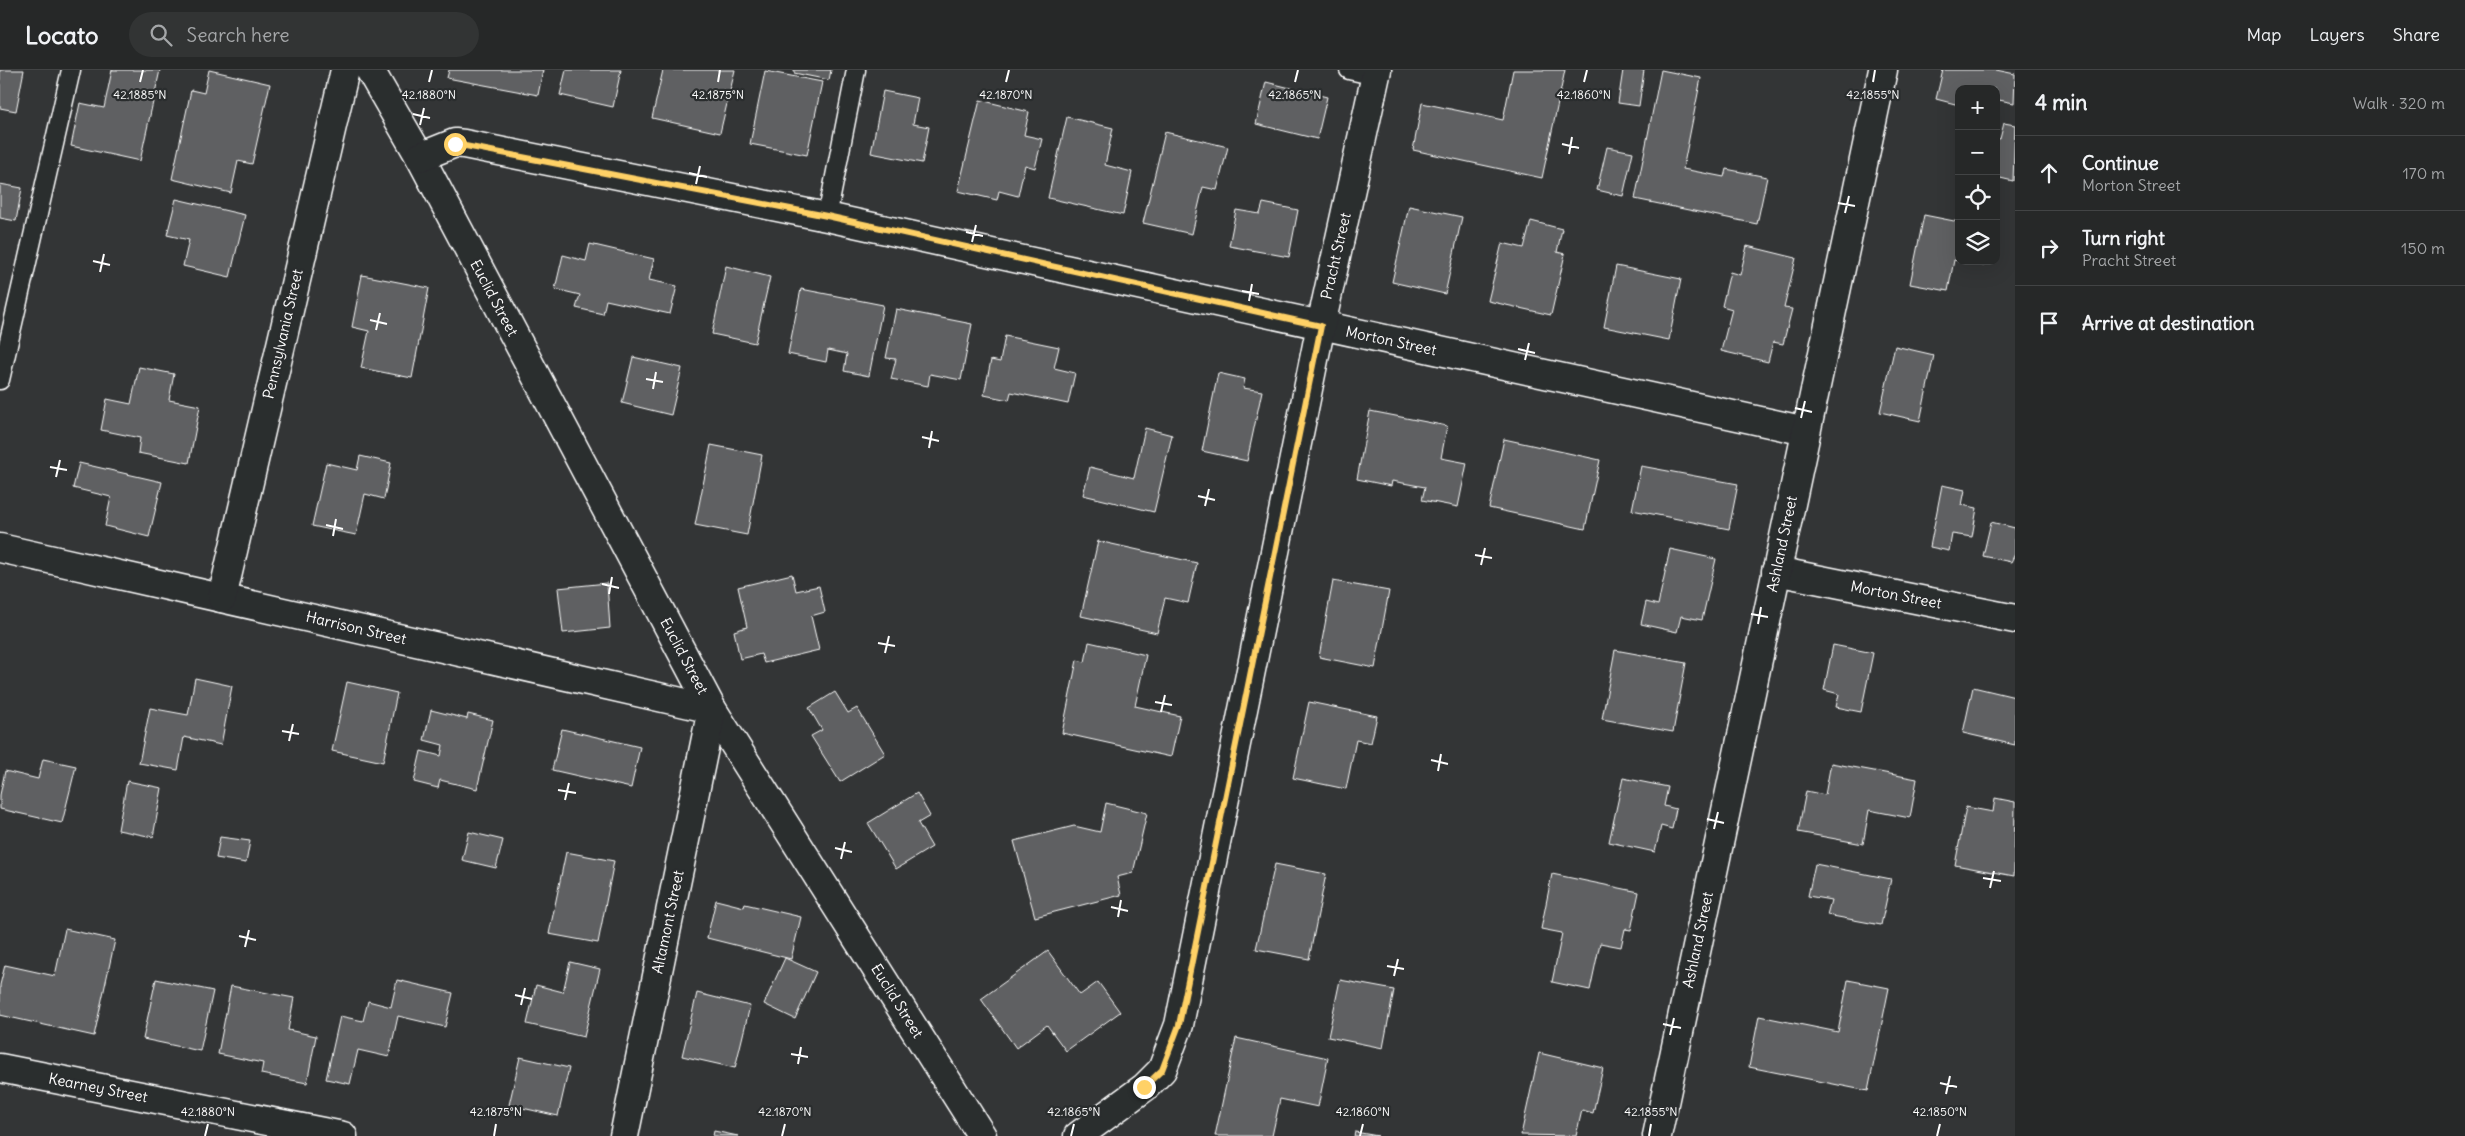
<!DOCTYPE html>
<html lang="en">
<head>
<meta charset="utf-8">
<style>
  body { margin:0; font-family:Delius,sans-serif; background:#323434; color:#f1f3f6 }
  .controls { position:absolute; right:15px; top:15px; display:grid; overflow:hidden; border-radius:10px; box-shadow:0 5px 20px #0002 }
  .controls button { width:45px; height:45px; display:grid; place-items:center; padding:0; border:0; border-bottom:1px solid #424445; background:#262828; color:#f1f3f6; font:25px sans-serif }
  .stop { position:absolute; width:15px; height:15px; margin:-11px; border:4px solid #ffd166; border-radius:50%; background:#fff }
  .stop.end { background:#ffd166; border-color:#fff; box-shadow:0 1px 5px #0008 }
  .list { margin:0; padding:0; list-style:none }
  h2 { display:flex; justify-content:space-between; align-items:center; height:65px; margin:0; padding:0 20px; font-size:21px }
  h2 small { font-size:16px; font-weight:400; color:#a4a6a8 }
  .list li { display:grid; grid-template-columns:32px 1fr auto; gap:15px; align-items:center; box-sizing:border-box; height:75px; padding:0 20px; border-top:1px solid #424445 }
  .list b { display:block; font-size:19px; white-space:nowrap }
  .list p { margin:0; font-size:16px; white-space:nowrap; color:#a4a6a8 }
  .list em { font-size:16px; font-style:normal; color:#a4a6a8 }
  .icon { flex:none; width:28px; height:28px; fill:none; stroke:currentColor; stroke-width:2; stroke-linecap:round; stroke-linejoin:round }
  .map { position:relative; flex:none; width:2015px; height:1066px; overflow:hidden }
  header { display:flex; align-items:center; gap:30px; box-sizing:border-box; height:70px; padding:0 25px; background:#262828; border-bottom:1px solid #424445 }
  header strong { font-size:24px }
  nav { display:flex; gap:28px; margin-inline-start:auto; font-size:18px }
  .search { width:350px; height:45px; background:#323434; display:flex; align-items:center; gap:12px; box-sizing:border-box; padding:0 18px; border-radius:28px; color:#a4a6a8; font-size:19px }
  main { display:flex }
  aside { flex:1; background:#262828 }
  .map>svg:first-child { display:block }
</style>
</head>
<body>
<header>
<strong>Locato</strong>
<div class="search"><svg class="icon" aria-label="search" viewBox="0 0 24 24"><circle cx="10" cy="10" r="6"/><path d="M15 15l6 6"/></svg>Search here</div>
<nav><a>Map</a><a>Layers</a><a>Share</a></nav>
</header>
<main>
<div class="map">
<svg width="2015" height="1066" viewBox="0 0 2015 1066">
  <rect width="100%" height="100%" fill="#333536"/>
  <filter id="ink" filterUnits="userSpaceOnUse"><feTurbulence type="fractalNoise" baseFrequency=".02" numOctaves="2"/><feDisplacementMap in="SourceGraphic" scale="10" xChannelSelector="R" yChannelSelector="G"/><feConvolveMatrix kernelMatrix="1 2 1 2 8 2 1 2 1" color-interpolation-filters="sRGB"/></filter>
  <g filter="url(#ink)">
    <g fill="#5f6162" stroke="#fff">
      <path d="M0,0H24L16,41L0,38Z"/>
      <path d="M112,0H160L140,91L71,76L80,33L104,38Z"/>
      <path d="M209,0L270,14L252,94L238,91L231,123L172,109L191,20L204,23Z"/>
      <path d="M449,0H543L538,25L447,8Z"/>
      <path d="M566,0H621L613,37L560,25Z"/>
      <path d="M663,0H735L720,63L652,48Z"/>
      <path d="M794,0H831L829,10L794,3Z"/>
      <path d="M1513,0H1565L1542,108L1413,80L1422,33L1503,50Z"/>
      <path d="M1623,0H1644L1639,36L1618,33Z"/>
      <path d="M1661,0L1701,8L1683,99L1724,107L1726,99L1767,107L1757,154L1635,129Z"/>
      <path d="M1943,0H1996L2015,4L2014,33L1999,30L1996,42V19H1959V35L1936,29Z"/>
      <path d="M765,1L822,12L807,85L750,74Z"/>
      <path d="M1266,12L1327,27L1317,69L1256,54Z"/>
      <path d="M883,21L918,28L913,54L929,57L922,93L871,83Z"/>
      <path d="M980,30L1029,42L1024,65L1042,69L1035,98L1025,95L1018,126L999,121L997,130L958,121Z"/>
      <path d="M1067,47L1113,58L1105,95L1132,102L1123,145L1048,128Z"/>
      <path d="M2004,53L2015,55L2013,111L1996,107V68L2000,69Z"/>
      <path d="M1165,62L1228,77L1217,120L1203,117L1192,164L1143,153Z"/>
      <path d="M1607,77L1633,82L1623,126L1597,120Z"/>
      <path d="M0,114L22,118L16,151L0,148Z"/>
      <path d="M176,129L245,145L230,207L183,196L189,170L167,165Z"/>
      <path d="M1263,133L1298,140L1289,187L1229,176L1236,140L1260,144Z"/>
      <path d="M1409,136L1462,147L1445,224L1392,212Z"/>
      <path d="M1924,145L1959,152V191H1985L1984,196L1954,190L1948,221L1910,214Z"/>
      <path d="M1531,151L1562,159L1557,182L1565,184L1551,245L1488,231L1502,173L1524,178Z"/>
      <path d="M590,174L654,189L649,210L677,216L670,244L606,230L603,244L576,238L580,225L555,219L563,185L586,191Z"/>
      <path d="M1747,176L1796,188L1784,238L1792,239L1783,274L1773,272L1768,292L1721,281L1732,239L1722,236L1730,202L1740,205Z"/>
      <path d="M726,196L770,207L755,273L712,264Z"/>
      <path d="M1616,196L1681,209L1669,270L1604,257Z"/>
      <path d="M362,205L429,218L412,308L361,298L369,261L352,257Z"/>
      <path d="M801,219L883,235L869,306L844,301L847,284L828,280L826,292L788,284Z"/>
      <path d="M896,239L972,254L961,310L930,304L928,316L891,309L896,289L886,288Z"/>
      <path d="M1005,266L1059,277L1054,298L1075,303L1068,334L1011,322L1009,330L984,325L991,290L1000,292Z"/>
      <path d="M1895,276L1934,285L1920,351L1880,342Z"/>
      <path d="M633,287L682,298L671,345L622,333Z"/>
      <path d="M139,297L174,304L169,330L200,336L189,393L138,383L140,368L101,360L107,329L131,334Z"/>
      <path d="M1218,303L1245,309L1243,318L1262,321L1247,391L1202,381Z"/>
      <path d="M1370,341L1447,356L1441,388L1467,393L1458,437L1422,430L1425,417L1392,411L1391,416L1357,409Z"/>
      <path d="M1145,358L1172,365L1154,442L1083,425L1090,397L1134,408Z"/>
      <path d="M1504,369L1600,390L1585,459L1489,438Z"/>
      <path d="M711,375L762,385L747,465L695,455Z"/>
      <path d="M360,386L391,393L384,429L365,424L356,465L312,456L326,393L357,400Z"/>
      <path d="M79,393L162,412L149,467L105,456L111,427L73,418Z"/>
      <path d="M1641,396L1738,414L1729,459L1632,440Z"/>
      <path d="M1942,415L1965,420L1962,435L1977,438L1972,467L1952,464L1949,481L1930,477Z"/>
      <path d="M1991,452L2015,458V484L2011,492L1983,486Z"/>
      <path d="M1098,471L1197,493L1188,533L1165,528L1157,563L1081,546Z"/>
      <path d="M1670,479L1716,489L1702,550L1681,546L1677,562L1641,554L1646,532L1658,535Z"/>
      <path d="M792,504L796,521L819,516L825,542L811,546L819,580L764,593L761,584L740,589L734,561L747,557L738,517Z"/>
      <path d="M1333,511L1389,521L1375,598L1319,587Z"/>
      <path d="M607,513L610,558L563,563L558,518Z"/>
      <path d="M1089,572L1146,585L1135,636L1180,646L1171,687L1062,663L1077,590L1085,592Z"/>
      <path d="M1833,575L1873,583L1861,642L1836,637L1839,624L1824,620Z"/>
      <path d="M1615,580L1686,593L1673,662L1602,649Z"/>
      <path d="M195,608L232,616L221,675L184,667L178,700L139,693L150,638L188,645Z"/>
      <path d="M347,612L397,623L383,692L332,681Z"/>
      <path d="M1973,617L2015,627V675L1963,663Z"/>
      <path d="M835,622L848,643L857,638L885,684L840,712L811,666L822,660L809,638Z"/>
      <path d="M1309,632L1377,646L1371,673L1356,670L1346,719L1293,708Z"/>
      <path d="M431,640L467,649L468,644L493,650L477,719L440,710L438,718L414,712L421,681L441,686L443,675L424,670Z"/>
      <path d="M562,659L640,677L631,718L552,700Z"/>
      <path d="M43,689L76,696L62,753L0,739V725L5,701L38,709Z"/>
      <path d="M1831,693L1917,709L1910,748L1869,740L1863,774L1798,762L1806,721L1825,725Z"/>
      <path d="M1623,708L1668,717L1664,736L1676,739L1672,759L1661,756L1655,782L1609,772Z"/>
      <path d="M127,711L162,718L153,767L118,760Z"/>
      <path d="M917,723L930,746L918,753L932,777L896,799L868,753Z"/>
      <path d="M1995,728L2015,732L2014,806L1955,795L1966,737L1993,742Z"/>
      <path d="M1106,733L1147,743L1133,803L1117,807L1121,825L1035,847L1014,771L1074,756L1100,762Z"/>
      <path d="M469,762L503,770L496,798L462,790Z"/>
      <path d="M220,767L250,771L246,793L216,788Z"/>
      <path d="M566,782L614,791L598,873L549,864Z"/>
      <path d="M1275,794L1326,804L1309,889L1256,879Z"/>
      <path d="M1815,794L1891,809L1881,855L1827,845L1831,830L1808,826Z"/>
      <path d="M1552,804L1639,822L1631,860L1625,859L1621,877L1600,873L1590,920L1552,912L1562,863L1541,859Z"/>
      <path d="M716,830L744,837L745,834L801,847L791,889L707,868Z"/>
      <path d="M65,859L115,870L94,966L0,945V915L5,895L55,906Z"/>
      <path d="M1048,881L1080,925L1098,912L1120,942L1066,981L1047,955L1016,978L981,929Z"/>
      <path d="M785,888L816,902L795,949L764,934Z"/>
      <path d="M570,892L600,899L584,967L527,954L536,915L563,922Z"/>
      <path d="M156,909L213,921L200,981L143,969Z"/>
      <path d="M397,910L453,923L445,957L398,946L389,987L358,980L350,1014L326,1009L340,946L363,951L368,931L391,937Z"/>
      <path d="M1340,910L1394,920L1383,978L1328,967Z"/>
      <path d="M1848,910L1889,918L1868,1021L1749,997L1759,946L1838,962Z"/>
      <path d="M231,916L294,928L288,960L316,966L307,1013L261,1004L263,993L218,984Z"/>
      <path d="M697,923L750,936L735,998L682,986Z"/>
      <path d="M1236,968L1328,988L1318,1037L1280,1029L1272,1066H1215Z"/>
      <path d="M1539,983L1603,998L1593,1043L1582,1040L1576,1066L1521,1065Z"/>
      <path d="M520,987L569,998L558,1046L509,1035Z"/>
      <path d="M714,1061L738,1066H713Z"/>
      <path d="M1355,1062L1378,1066H1354Z"/>
    </g>
    <g fill="none" stroke-linecap="round" stroke-linejoin="round">
      <defs>
        <g id="lane">
          <path d="M1349,0L1376,6"/>
          <path d="M827,147L856,0"/>
          <path d="M0,310L71,0"/>
        </g>
        <g id="street">
          <path d="M370,0L420,87L712,639L982,1066"/>
          <path d="M420,87L455,73L464,74L827,147L1806,361"/>
          <path d="M0,478L712,639L624,1066"/>
          <path d="M1776,501L2015,549"/>
          <path d="M222,528L345,0"/>
          <path d="M0,998L343,1066"/>
          <path d="M1078,1066L1145,1017L1162,1000L1179,955L1321,255L1377,0"/>
          <path d="M1657,1066L1883,0"/>
        </g>
      </defs>
      <use href="#lane" stroke="#fff" stroke-width="21"/>
      <use href="#street" stroke="#fff" stroke-width="31"/>
      <use href="#lane" stroke="#2a2d2e" stroke-width="18"/>
      <use href="#street" stroke="#2a2d2e" stroke-width="28"/>
    </g>
  </g>
  <g fill="none" stroke-linecap="round" stroke-linejoin="round" filter="url(#ink)">
    <path stroke="#ffd166" stroke-width="6" d="M455,74L827,146L1321,256L1179,955L1162,1000L1144,1017"/>
  </g>
  <path fill="none" stroke="#fff" stroke-width="2" d="M140,12L143,0M429,12L432,0M718,12L720,0M1006,12L1009,0M1295,12L1298,0M1584,12L1587,0M1873,12L1875,0M413,44L430,48M420,55L424,38M1562,74L1579,78M1569,84L1572,67M689,103L707,107M696,114L700,96M1838,133L1855,136M1845,143L1849,126M966,162L983,166M972,172L976,155M93,191L110,195M100,202L104,184M1242,221L1259,224M1249,231L1252,214M370,250L387,254M376,260L380,243M1518,279L1535,283M1525,290L1529,273M646,309L663,312M653,319L656,302M1795,338L1812,342M1801,348L1805,331M922,367L939,371M929,378L932,361M50,397L67,400M56,407L60,390M1198,426L1215,430M1205,436L1209,419M326,455L343,459M333,466L336,449M1475,485L1492,488M1481,495L1485,478M602,514L619,518M609,524L612,507M1751,544L1768,547M1758,554L1761,537M878,573L895,576M885,583L889,566M1155,632L1172,635M1161,642L1165,625M282,661L299,664M289,671L293,654M1431,690L1448,694M1438,701L1441,684M558,720L576,723M565,730L569,713M1707,749L1724,753M1714,759L1718,742M835,778L852,782M841,789L845,772M1983,808L2001,811M1990,818L1994,801M1111,837L1128,841M1118,847L1121,830M239,866L256,870M245,877L249,860M1387,896L1404,899M1394,906L1398,889M515,925L532,929M521,935L525,918M1663,954L1681,958M1670,965L1674,948M791,984L808,987M798,994L801,977M1940,1013L1957,1017M1946,1024L1950,1006M205,1066L208,1054M494,1066L496,1054M782,1066L785,1054M1071,1066L1074,1054M1360,1066L1363,1054M1649,1066L1651,1054M1937,1066L1940,1054"/>
  <g text-anchor="middle" stroke-width="4.5" stroke-linejoin="round" paint-order="stroke">
    <g font-size="15" fill="#fff" stroke="#2a2d2e">
      <text transform="translate(1336 186) rotate(-77)" y="5">Pracht Street</text>
      <text transform="translate(494 228) rotate(62)" y="5">Euclid Street</text>
      <text transform="translate(283 264) rotate(-77)" y="5">Pennsylvania Street</text>
      <text transform="translate(1391 271) rotate(12)" y="5">Morton Street</text>
      <text transform="translate(1782 474) rotate(-78)" y="5">Ashland Street</text>
      <text transform="translate(1896 525) rotate(11)" y="5">Morton Street</text>
      <text transform="translate(356 558) rotate(13)" y="5">Harrison Street</text>
      <text transform="translate(684 586) rotate(62)" y="5">Euclid Street</text>
      <text transform="translate(668 852) rotate(-78)" y="5">Altamont Street</text>
      <text transform="translate(1698 870) rotate(-78)" y="5">Ashland Street</text>
      <text transform="translate(897 931) rotate(58)" y="5">Euclid Street</text>
      <text transform="translate(98 1018) rotate(11)" y="5">Kearney Street</text>
    </g>
  </g>
  <g font-size="12" text-anchor="middle" fill="#fff" stroke="#2a2d2e" stroke-width="4.5" stroke-linejoin="round" paint-order="stroke">
    <text x="140" y="29">42.1885°N</text>
    <text x="429" y="29">42.1880°N</text>
    <text x="718" y="29">42.1875°N</text>
    <text x="1006" y="29">42.1870°N</text>
    <text x="1295" y="29">42.1865°N</text>
    <text x="1584" y="29">42.1860°N</text>
    <text x="1873" y="29">42.1855°N</text>
    <text x="208" y="1046">42.1880°N</text>
    <text x="496" y="1046">42.1875°N</text>
    <text x="785" y="1046">42.1870°N</text>
    <text x="1074" y="1046">42.1865°N</text>
    <text x="1363" y="1046">42.1860°N</text>
    <text x="1651" y="1046">42.1855°N</text>
    <text x="1940" y="1046">42.1850°N</text>
  </g>
</svg>
<div class="controls">
<button>+</button>
<button>−</button>
<button><svg class="icon" aria-label="locate" viewBox="0 0 24 24"><circle cx="12" cy="12" r="6"/><path d="M12 2v4M12 18v4M2 12h4M18 12h4"/></svg></button>
<button><svg class="icon" aria-label="layers" viewBox="0 0 24 24"><path d="M12 4l9 5-9 5-9-5zM3 14l9 5 9-5"/></svg></button>
</div>
<div class="stop" style="left:455px;top:74px"></div>
<div class="stop end" style="left:1144px;top:1017px"></div>
</div>
<aside>
<h2>4 min<small>Walk · 320 m</small></h2>
<ul class="list">
<li><svg class="icon" aria-label="ahead" viewBox="0 0 24 24"><path d="M12 20V5M6 11l6-6 6 6"/></svg><div><b>Continue</b><p>Morton Street</p></div><em>170 m</em></li>
<li><svg class="icon" aria-label="right" viewBox="0 0 24 24"><path d="M7 20v-9h11M14 6l5 5-5 5"/></svg><div><b>Turn right</b><p>Pracht Street</p></div><em>150 m</em></li>
<li><svg class="icon" aria-label="arrive" viewBox="0 0 24 24"><path d="M6 21V4h12l-3 4 3 4H6"/></svg><div><b>Arrive at destination</b></div></li>
</ul>
</aside>
</main>
</body>
</html>
